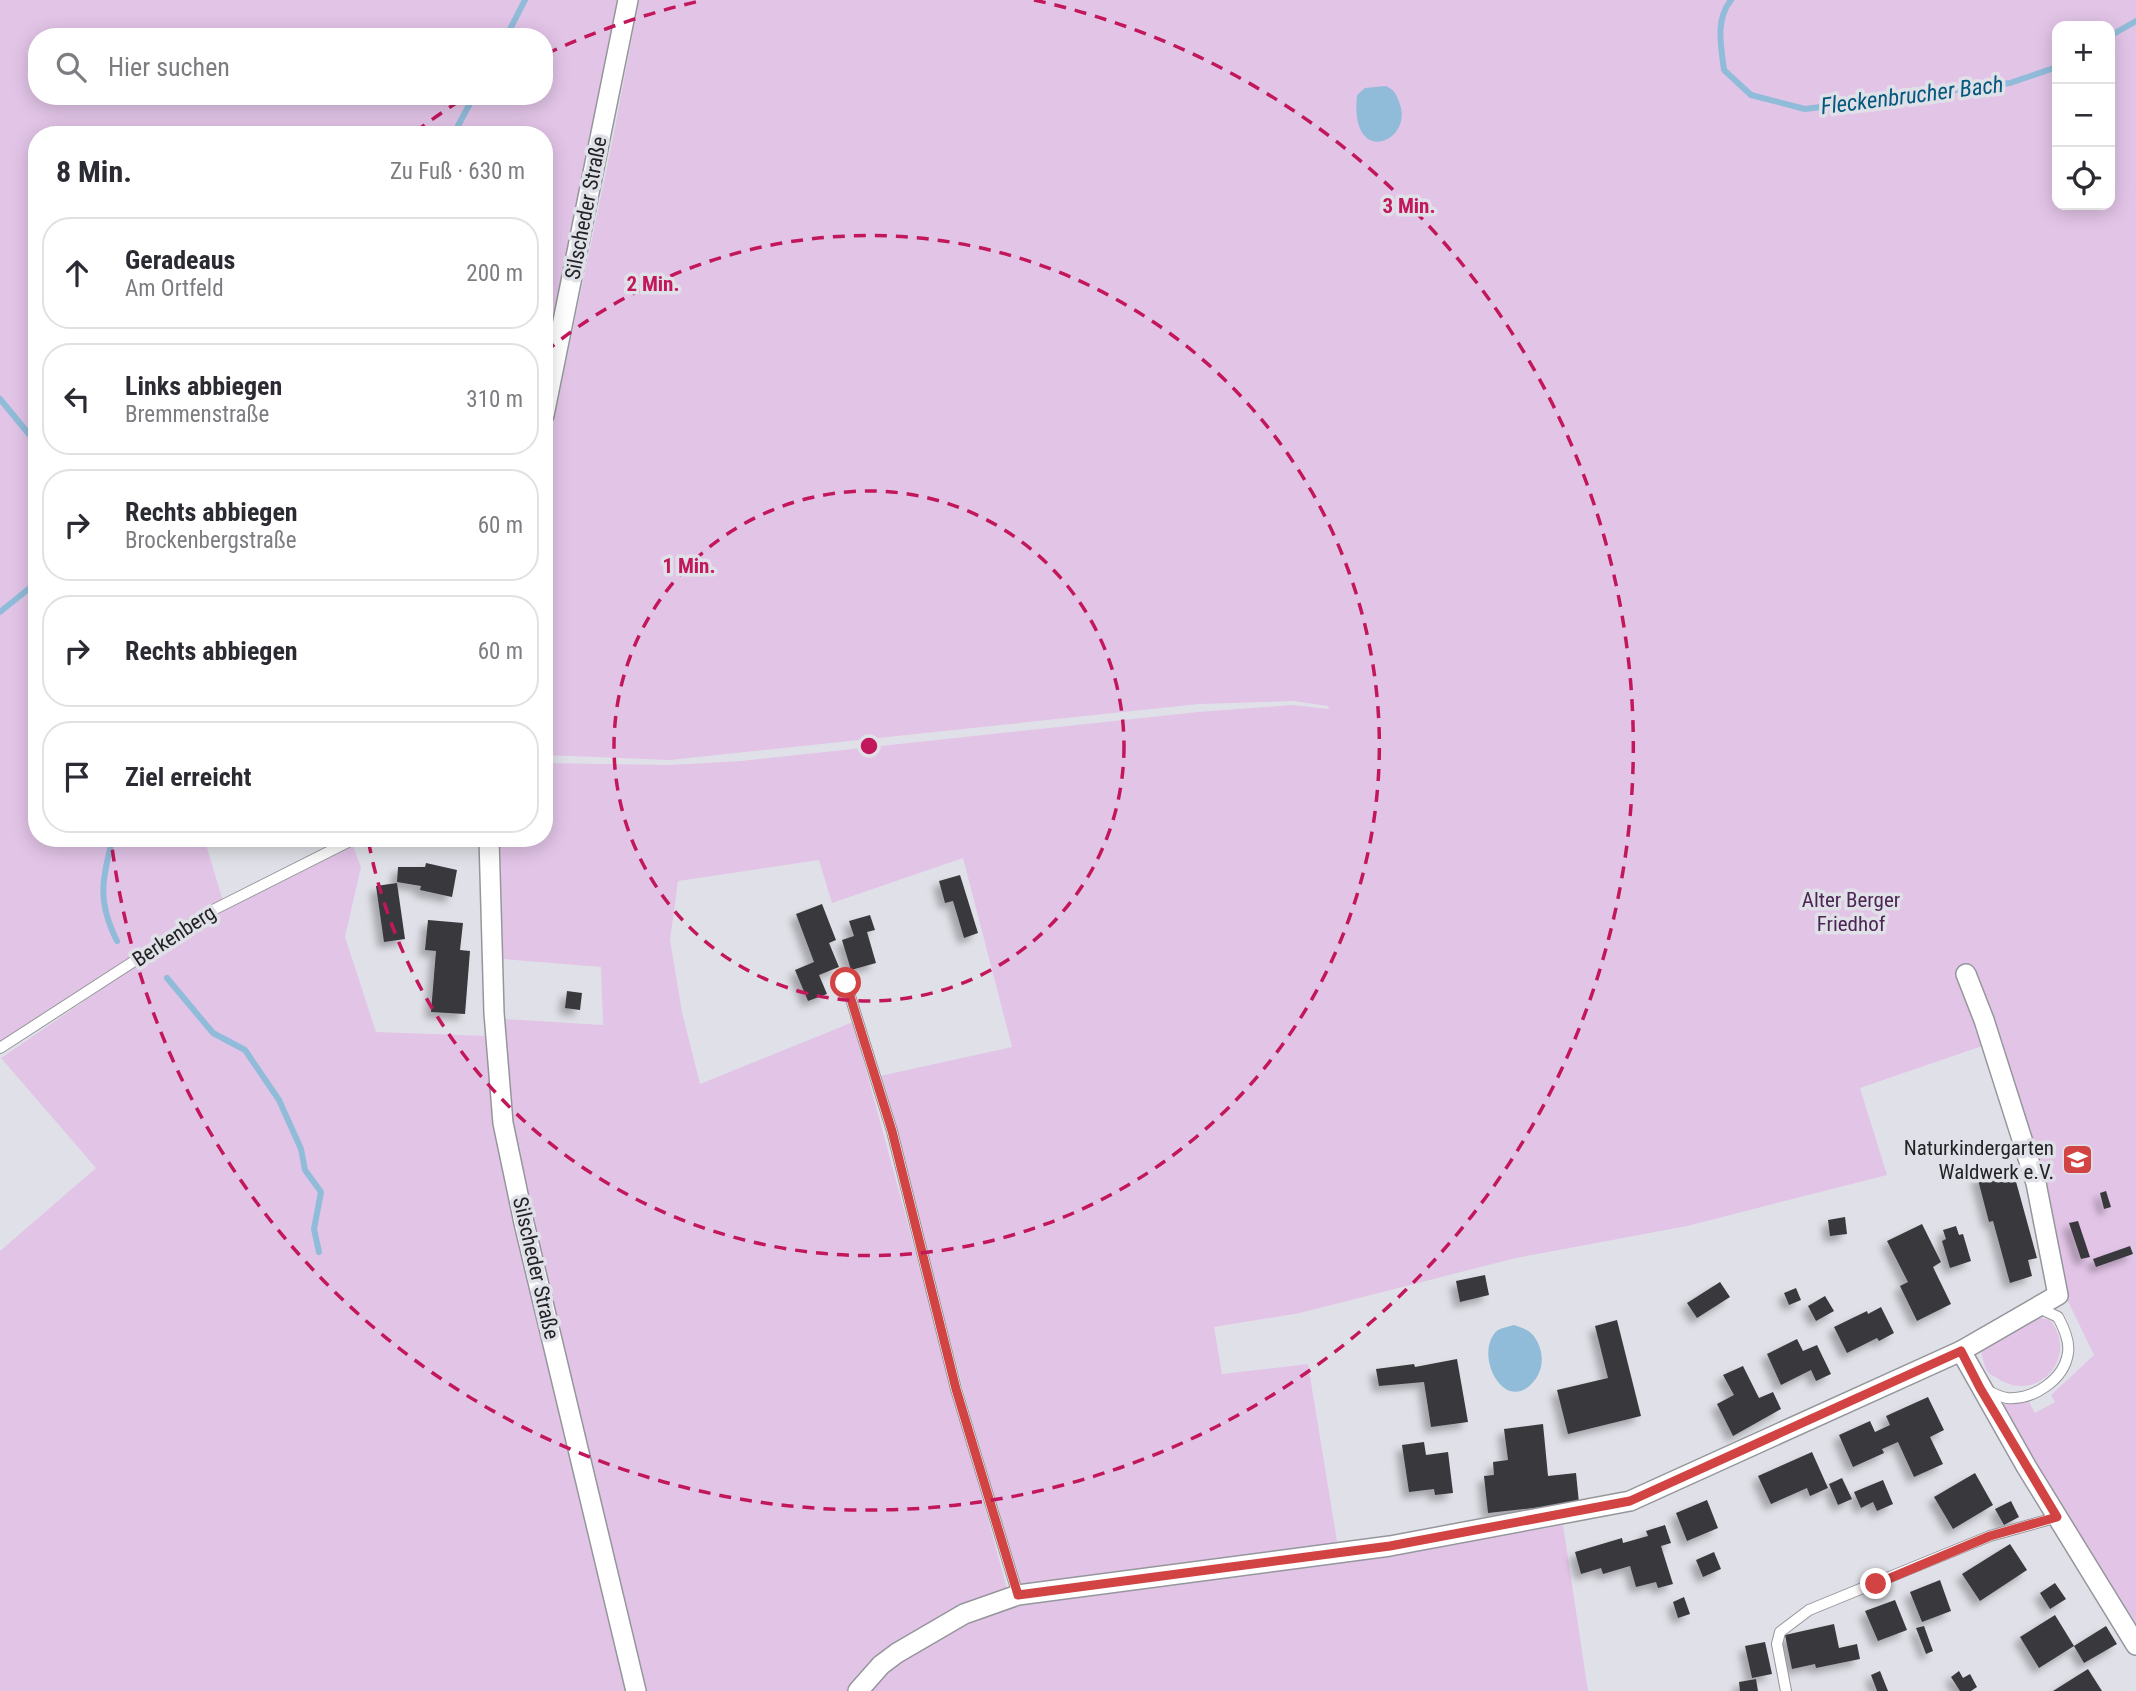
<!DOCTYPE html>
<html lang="de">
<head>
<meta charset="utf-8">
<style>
  body { margin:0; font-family:"Roboto Condensed",sans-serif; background:#f7f7f7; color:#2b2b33 }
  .controls { position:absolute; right:21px; top:21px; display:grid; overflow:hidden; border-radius:14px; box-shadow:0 4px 18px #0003 }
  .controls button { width:63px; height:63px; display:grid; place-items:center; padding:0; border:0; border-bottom:2px solid #e1e1e2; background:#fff; color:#2b2b33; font:35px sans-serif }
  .stop { position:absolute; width:21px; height:21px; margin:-16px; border:5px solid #d24343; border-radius:50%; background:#fff }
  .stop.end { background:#d24343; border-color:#fff; box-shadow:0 2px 7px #0008 }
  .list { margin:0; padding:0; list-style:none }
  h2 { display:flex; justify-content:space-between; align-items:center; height:91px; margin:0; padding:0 28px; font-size:30px }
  h2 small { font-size:23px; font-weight:400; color:#7c7c81 }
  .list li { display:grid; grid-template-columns:46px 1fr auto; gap:21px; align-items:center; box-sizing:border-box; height:112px; margin:0 14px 14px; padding:0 14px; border:2px solid #e1e1e2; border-radius:28px }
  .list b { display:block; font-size:26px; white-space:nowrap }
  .list p { margin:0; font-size:23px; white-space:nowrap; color:#7c7c81 }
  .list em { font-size:23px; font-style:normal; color:#7c7c81 }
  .icon { flex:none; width:38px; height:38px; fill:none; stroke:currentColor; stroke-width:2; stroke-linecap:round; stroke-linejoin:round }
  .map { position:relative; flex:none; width:2136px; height:1691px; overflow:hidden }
  .search { position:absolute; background:#fff; box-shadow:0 4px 18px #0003; left:28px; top:28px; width:525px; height:77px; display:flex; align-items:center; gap:18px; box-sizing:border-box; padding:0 24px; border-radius:28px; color:#7c7c81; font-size:26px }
  .panel { position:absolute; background:#fff; box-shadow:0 4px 18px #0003; left:28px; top:126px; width:525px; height:721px; border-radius:28px }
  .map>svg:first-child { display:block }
</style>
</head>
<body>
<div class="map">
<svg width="2136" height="1691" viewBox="0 0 2136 1691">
  <defs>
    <filter id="shadow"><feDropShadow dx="-6" dy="6" stdDeviation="3.5" flood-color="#0004"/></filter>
  </defs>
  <rect width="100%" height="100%" fill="#e0e1e8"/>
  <g fill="#e2c4e7" fill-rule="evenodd">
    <path d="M0,0H624L544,383V135H37V838H204L223,901L210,906L122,967L0,1045ZM37,37H544V96H37Z"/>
    <path d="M639,0H2136V1629L2002,1404L2029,1402L2035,1413L2055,1402L2051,1395L2094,1355L2064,1293L1988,1044L1860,1088L1887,1175L1687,1226L1516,1258L1300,1313L1214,1327L1222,1374L1308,1364L1338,1547L1020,1585L965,1396L880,1076L1012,1047L963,858L832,903L819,860L678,881L670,940L682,1012L700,1084L853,1022L1007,1589L860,1678L848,1691H643L581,1430L514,1128L503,1019L603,1025L601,967L503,959L500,838H544V763L670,765L741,761L1198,712L1292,705L1329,709L1328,706L1293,701L1199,704L670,760L544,755V467L611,148ZM2057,26H2110V205H2057Z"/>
    <path d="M352,844L361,867L345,937L376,1032L489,1036L519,1234L626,1691H0V1251L96,1168L1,1058L216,911Z"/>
    <path d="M2038,1317L2050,1320C2080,1358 2037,1405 1997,1378C1994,1376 1990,1375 1988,1372C1984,1367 1983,1357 1981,1351Z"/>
    <path d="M1563,1525L1588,1691H870L875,1683L907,1656L949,1632L1016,1604L1398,1553Z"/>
  </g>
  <g fill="#90bcd9">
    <path d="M1386,86C1394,90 1396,93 1399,102C1416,141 1349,170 1357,95L1365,88Z"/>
    <path d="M1514,1325C1520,1327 1529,1330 1533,1335C1544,1349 1545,1368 1534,1381C1507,1415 1475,1360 1494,1334C1498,1328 1507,1327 1514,1325Z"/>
  </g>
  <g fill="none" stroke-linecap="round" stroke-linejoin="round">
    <g stroke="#90bcd9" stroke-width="6">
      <path d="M1731,0C1715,20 1721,46 1724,70L1751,95L1805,109L2010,83L2057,67"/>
      <path d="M2110,36L2136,21"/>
      <path d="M506,37L525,0"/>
      <path d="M453,135L474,96"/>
      <path d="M0,399L37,444"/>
      <path d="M0,612L37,582"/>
      <path d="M113,838C102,880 97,901 117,941"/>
      <path d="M167,978L213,1033L245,1050L279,1100L301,1149L305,1170L321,1192L314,1229L319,1252"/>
    </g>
  </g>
  <g fill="#39383d" filter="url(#shadow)">
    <path d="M426,863L457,870L452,897L420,890L421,886L397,882L398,867H425Z"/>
    <path d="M960,875L978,933L964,938L953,901L945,903L939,881Z"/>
    <path d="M397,883L405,939L384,942L376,886Z"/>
    <path d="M822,904L836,940L829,943L839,967L819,975L827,994L808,1001L795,970L814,962L796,914Z"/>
    <path d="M870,915L875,930L867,932L876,963L851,970L842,940L854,936L849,921Z"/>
    <path d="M428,920L463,923L460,950L470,951L465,1014L431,1012L436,951L425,950Z"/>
    <path d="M567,991L582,993L580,1010L565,1008Z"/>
    <path d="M2012,1167L2037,1258L2028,1260L2032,1276L2010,1283L1993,1221L1989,1222L1977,1176Z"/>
    <path d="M2106,1191L2111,1207L2104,1209L2100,1193Z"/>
    <path d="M1845,1217L1847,1234L1830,1236L1828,1220Z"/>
    <path d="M2078,1221L2090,1257L2081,1259L2069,1223Z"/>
    <path d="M1922,1224L1941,1262L1933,1267L1951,1304L1917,1321L1900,1286L1908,1282L1887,1241Z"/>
    <path d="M1956,1226L1959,1235L1963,1234L1971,1261L1950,1268L1942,1241L1946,1239L1943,1230Z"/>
    <path d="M2130,1246L2133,1254L2096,1267L2093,1259Z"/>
    <path d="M1485,1275L1489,1295L1460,1302L1456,1281Z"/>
    <path d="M1720,1282L1730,1297L1697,1318L1687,1303Z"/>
    <path d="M1796,1288L1801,1300L1789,1305L1784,1293Z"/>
    <path d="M1825,1296L1834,1311L1816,1321L1808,1306Z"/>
    <path d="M1881,1307L1894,1333L1879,1341L1877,1338L1847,1353L1834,1327L1867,1311L1868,1314Z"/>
    <path d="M1617,1320L1641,1416L1568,1434L1557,1390L1608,1378L1595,1326Z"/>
    <path d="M1797,1339L1803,1351L1817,1345L1831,1374L1816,1381L1811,1370L1781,1385L1767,1354Z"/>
    <path d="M1457,1359L1468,1422L1431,1427L1424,1382L1379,1386L1376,1369L1414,1364L1415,1367Z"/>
    <path d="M1743,1366L1759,1398L1773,1392L1781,1409L1733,1436L1717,1404L1734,1395L1723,1375Z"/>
    <path d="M1928,1397L1944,1430L1930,1437L1943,1464L1914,1477L1898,1442L1882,1449L1884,1453L1853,1467L1839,1435L1870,1421L1875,1432L1890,1425L1886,1416Z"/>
    <path d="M1543,1424L1548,1476L1576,1473L1579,1503L1488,1513L1484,1476L1494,1475L1493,1462L1508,1460L1504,1429Z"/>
    <path d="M1424,1442L1426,1455L1448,1452L1453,1493L1435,1495L1434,1489L1409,1492L1402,1445Z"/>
    <path d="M1812,1452L1828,1488L1810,1496L1807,1488L1771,1504L1758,1476Z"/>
    <path d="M1975,1473L1993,1505L1953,1529L1934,1497Z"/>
    <path d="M1842,1478L1852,1499L1838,1505L1829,1484Z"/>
    <path d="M1883,1480L1893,1504L1877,1511L1873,1502L1861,1508L1854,1492Z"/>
    <path d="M1707,1500L1718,1528L1687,1541L1676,1513Z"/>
    <path d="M2011,1501L2019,1517L2004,1525L1995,1509Z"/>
    <path d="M1665,1525L1671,1543L1661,1546L1673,1584L1658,1588L1656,1582L1636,1587L1630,1566L1603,1574L1601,1568L1581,1574L1575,1552L1622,1538L1623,1543L1648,1536L1646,1531Z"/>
    <path d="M2010,1544L2027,1570L1980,1601L1962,1574Z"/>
    <path d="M1714,1552L1721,1569L1703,1577L1696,1560Z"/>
    <path d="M1940,1580L1951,1611L1922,1622L1910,1592Z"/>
    <path d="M2055,1583L2066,1599L2050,1609L2040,1593Z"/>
    <path d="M1684,1597L1690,1614L1678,1618L1673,1602Z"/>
    <path d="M1895,1600L1907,1630L1878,1641L1865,1611Z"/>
    <path d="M2055,1615L2074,1646L2039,1668L2020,1637Z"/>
    <path d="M1834,1624L1839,1648L1857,1644L1860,1659L1816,1668L1815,1664L1792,1669L1785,1635Z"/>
    <path d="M1924,1626L1933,1651L1926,1654L1916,1628Z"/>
    <path d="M2106,1626L2117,1644L2084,1663L2074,1646Z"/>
    <path d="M1765,1642L1772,1674L1752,1678L1745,1646Z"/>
    <path d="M2088,1669L2102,1691H2053Z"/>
    <path d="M1880,1671L1888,1691H1877L1871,1675Z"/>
    <path d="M1959,1671L1963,1678L1970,1674L1977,1687L1971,1691H1960L1951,1677Z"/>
    <path d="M1756,1679L1758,1691H1740L1739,1682Z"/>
  </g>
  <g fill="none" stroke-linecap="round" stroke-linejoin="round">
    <defs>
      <g id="service">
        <path d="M846,983L892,1131L956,1389L1018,1595"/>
        <path d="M0,1048L213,910L356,838"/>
        <path d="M1986,1390C1992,1393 2000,1397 2007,1398C2033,1400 2064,1380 2068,1353C2070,1341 2064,1328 2058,1317L2037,1307"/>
        <path d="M1786,1691L1777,1644L1780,1632L1809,1610L1990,1536L2058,1517"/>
      </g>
      <g id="minor">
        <path d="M544,415L628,0"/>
        <path d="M489,838L494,1013L503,1123L524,1223L636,1691"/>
        <path d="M1961,1351L2026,1466L2136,1645"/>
        <path d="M858,1691L881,1665L897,1653L964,1614L1018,1595L1390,1546L1630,1501L1961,1351L2058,1295L2036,1183L1984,1020L1966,974"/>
      </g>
    </defs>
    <use href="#service" stroke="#95969c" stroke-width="12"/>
    <use href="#minor" stroke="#95969c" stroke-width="22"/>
    <use href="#service" stroke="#fff" stroke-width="10"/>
    <use href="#minor" stroke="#fff" stroke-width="19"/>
  </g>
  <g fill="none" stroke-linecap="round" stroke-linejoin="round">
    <path stroke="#d24343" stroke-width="9" d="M846,983L892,1131L956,1389L1018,1595L1390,1546L1630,1501L1961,1351L1980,1388L2057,1517L1990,1536L1876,1584"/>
  </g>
  <g fill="none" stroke="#c2185b" stroke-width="3.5" stroke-dasharray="12 9">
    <circle cx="869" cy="746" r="255"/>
    <path d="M545 352A510 510 0 1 1 368 839"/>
    <path d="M415 132A764 764 0 0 1 464 98M546 54A764 764 0 0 1 704 0M1034 0A764 764 0 1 1 111 839"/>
  </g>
  <defs>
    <symbol id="school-square" viewBox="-11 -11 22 22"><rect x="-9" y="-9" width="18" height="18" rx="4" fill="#d24343" stroke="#e0e1e8"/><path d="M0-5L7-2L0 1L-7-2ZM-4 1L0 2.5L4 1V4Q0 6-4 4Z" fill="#fff"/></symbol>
  </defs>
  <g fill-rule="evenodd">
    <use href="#school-square" x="2060" y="1142" width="35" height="35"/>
  </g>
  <g text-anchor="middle" stroke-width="7" stroke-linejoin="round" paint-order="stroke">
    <g font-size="21" fill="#232326" stroke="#e0e1e8">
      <text transform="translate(586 208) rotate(-79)" y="7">Silscheder Straße</text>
      <text transform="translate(174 936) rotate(-33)" y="7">Berkenberg</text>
      <text transform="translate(536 1268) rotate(77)" y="7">Silscheder Straße</text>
    </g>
    <g font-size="21" fill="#4d2554" stroke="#e0e1e8">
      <text x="1851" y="907">Alter Berger<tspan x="1851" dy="24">Friedhof</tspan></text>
    </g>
    <g font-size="21" fill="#232326" stroke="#e0e1e8" text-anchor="end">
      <text x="2054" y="1155">Naturkindergarten<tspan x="2054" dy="24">Waldwerk e.V.</tspan></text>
    </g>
    <g font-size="23" font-style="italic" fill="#04577d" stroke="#e0e1e8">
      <text transform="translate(1912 95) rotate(-7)" y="8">Fleckenbrucher Bach</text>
    </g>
  </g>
  <circle cx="869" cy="746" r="10" fill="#c2185b" stroke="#e0e1e8" stroke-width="3.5"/>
  <g font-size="21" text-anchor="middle" font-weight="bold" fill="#c2185b" stroke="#e0e1e8" stroke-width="7" stroke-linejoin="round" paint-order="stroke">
    <text x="1409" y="213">3 Min.</text>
    <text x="653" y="291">2 Min.</text>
    <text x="689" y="573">1 Min.</text>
  </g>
</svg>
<div class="controls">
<button>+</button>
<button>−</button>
<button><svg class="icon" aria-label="locate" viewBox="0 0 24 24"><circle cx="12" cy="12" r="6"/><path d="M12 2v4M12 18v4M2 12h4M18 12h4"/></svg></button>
</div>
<div class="stop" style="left:846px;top:983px"></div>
<div class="stop end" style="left:1876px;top:1584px"></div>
<div class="search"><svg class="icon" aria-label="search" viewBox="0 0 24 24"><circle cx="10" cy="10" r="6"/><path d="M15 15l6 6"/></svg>Hier suchen</div>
<section class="panel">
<h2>8 Min.<small>Zu Fuß · 630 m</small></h2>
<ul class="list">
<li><svg class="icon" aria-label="ahead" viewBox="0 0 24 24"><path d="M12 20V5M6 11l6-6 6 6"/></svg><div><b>Geradeaus</b><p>Am Ortfeld</p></div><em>200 m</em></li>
<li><svg class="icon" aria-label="left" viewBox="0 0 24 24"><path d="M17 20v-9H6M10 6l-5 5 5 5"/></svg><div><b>Links abbiegen</b><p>Bremmenstraße</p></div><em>310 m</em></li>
<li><svg class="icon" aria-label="right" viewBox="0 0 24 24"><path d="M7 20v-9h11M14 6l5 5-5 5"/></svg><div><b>Rechts abbiegen</b><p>Brockenbergstraße</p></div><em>60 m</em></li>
<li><svg class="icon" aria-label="right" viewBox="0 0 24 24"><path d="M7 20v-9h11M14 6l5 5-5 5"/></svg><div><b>Rechts abbiegen</b></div><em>60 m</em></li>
<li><svg class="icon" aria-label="arrive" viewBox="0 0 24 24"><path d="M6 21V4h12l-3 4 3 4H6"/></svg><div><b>Ziel erreicht</b></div></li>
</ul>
</section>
</div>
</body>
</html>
